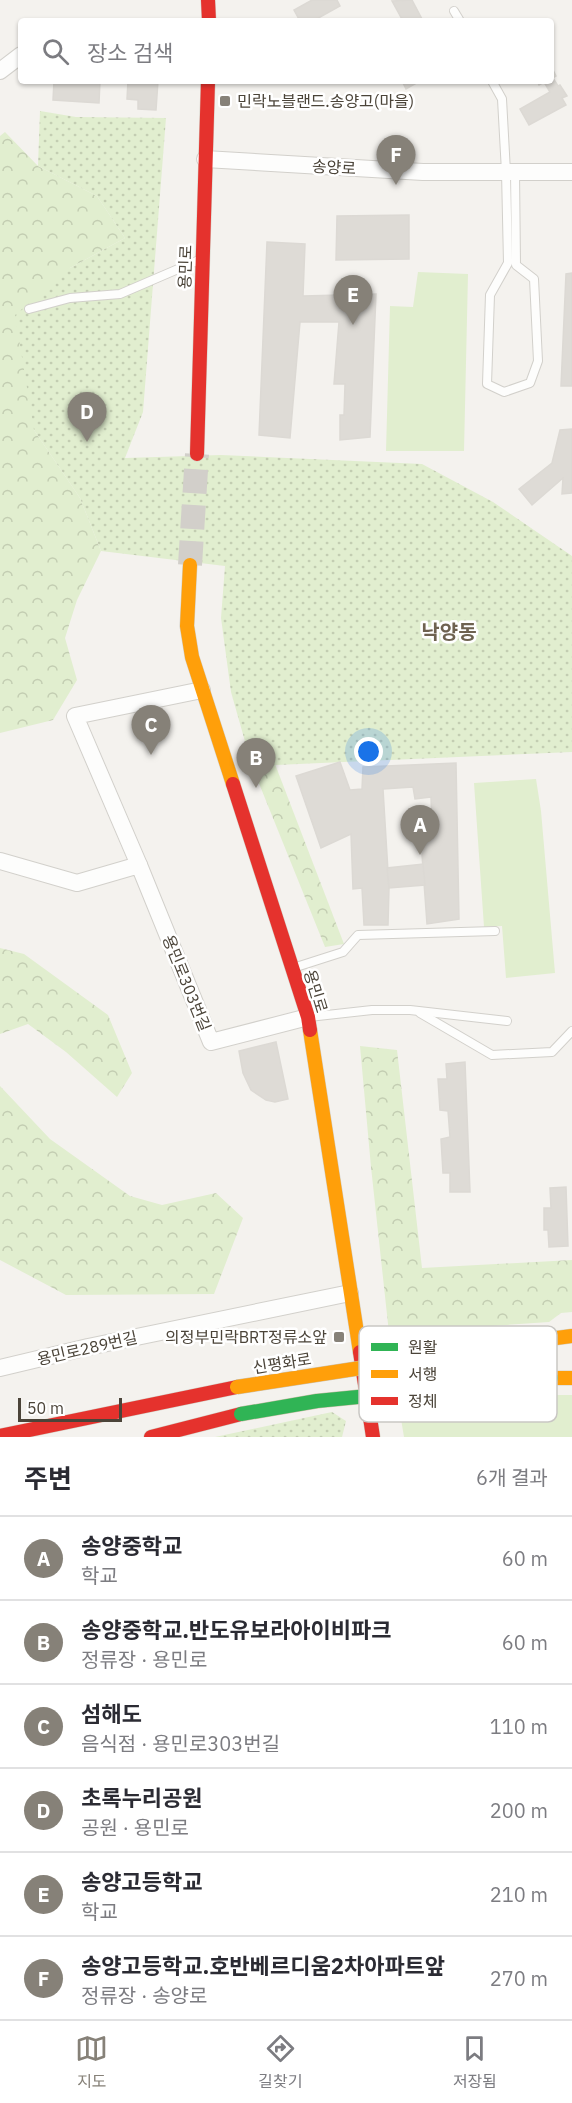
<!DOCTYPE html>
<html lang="ko">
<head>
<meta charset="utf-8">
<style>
  body { margin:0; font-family:"IBM Plex Sans","Noto Sans KR",sans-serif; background:#f7f7f7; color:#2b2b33 }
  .scale { position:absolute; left:18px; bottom:15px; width:104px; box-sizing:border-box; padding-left:6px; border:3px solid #4b4439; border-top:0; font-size:16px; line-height:21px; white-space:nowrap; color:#4b4439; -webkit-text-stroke:4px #fff; paint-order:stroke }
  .you { position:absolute; left:369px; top:752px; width:21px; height:21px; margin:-15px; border:4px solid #fff; border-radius:50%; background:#1a73e8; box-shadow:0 0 0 9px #1a73e833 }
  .badge { display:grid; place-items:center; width:39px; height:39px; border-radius:50%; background:#868178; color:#fff; font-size:20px; font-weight:700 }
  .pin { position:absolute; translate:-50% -50px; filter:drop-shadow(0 2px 3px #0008) }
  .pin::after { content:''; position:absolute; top:32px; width:21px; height:18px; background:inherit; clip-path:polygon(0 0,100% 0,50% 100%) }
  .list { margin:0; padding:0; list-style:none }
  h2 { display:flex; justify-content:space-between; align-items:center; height:78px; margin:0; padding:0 24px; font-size:26px }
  h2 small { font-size:20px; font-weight:400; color:#7c7c81 }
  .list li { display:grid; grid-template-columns:39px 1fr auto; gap:18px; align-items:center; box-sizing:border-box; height:84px; padding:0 24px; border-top:2px solid #e1e1e2 }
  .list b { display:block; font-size:22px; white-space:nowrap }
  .list p { margin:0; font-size:20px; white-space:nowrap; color:#7c7c81 }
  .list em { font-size:20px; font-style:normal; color:#7c7c81 }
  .icon { flex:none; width:33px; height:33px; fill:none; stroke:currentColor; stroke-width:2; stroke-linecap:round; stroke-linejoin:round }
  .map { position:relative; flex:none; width:572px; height:1437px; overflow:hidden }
  .search { position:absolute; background:#fff; box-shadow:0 2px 4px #0004; left:18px; right:18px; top:18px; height:66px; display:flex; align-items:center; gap:15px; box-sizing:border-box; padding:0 21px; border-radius:6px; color:#7c7c81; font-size:22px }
  .sheet { height:582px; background:#fff }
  nav { display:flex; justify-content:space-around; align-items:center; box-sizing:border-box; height:84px; border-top:2px solid #e1e1e2; background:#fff; font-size:16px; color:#7c7c81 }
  nav a { display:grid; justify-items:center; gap:3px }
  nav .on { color:#868178 }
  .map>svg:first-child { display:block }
</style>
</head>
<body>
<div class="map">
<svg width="572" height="1437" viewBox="0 0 572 1437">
  <defs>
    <pattern id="forest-crowns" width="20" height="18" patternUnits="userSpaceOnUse" patternTransform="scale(1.5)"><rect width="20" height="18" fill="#e1eecf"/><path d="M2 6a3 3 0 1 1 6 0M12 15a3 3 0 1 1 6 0" fill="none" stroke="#c3cdb2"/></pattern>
    <pattern id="park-dots" width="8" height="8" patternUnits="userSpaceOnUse" patternTransform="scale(1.5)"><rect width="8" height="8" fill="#e1eecf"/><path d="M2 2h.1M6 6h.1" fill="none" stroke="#c3cdb2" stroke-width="1.8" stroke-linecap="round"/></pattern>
  </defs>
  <rect width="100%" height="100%" fill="#f4f2ee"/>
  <g fill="#e1eecf">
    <path d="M418,272L468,274L464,451H386L390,306L413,307Z"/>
    <path d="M536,779L541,811L555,973L506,978L502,926L484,927L474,783Z"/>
    <path d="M463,1395H572V1437H404L399,1407Z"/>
  </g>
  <g fill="url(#forest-crowns)">
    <path d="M5,132L38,166L97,196L125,238L70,268L34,430L80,498L101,551L77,600L65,638L77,680L53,720L0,733V136Z"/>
    <path d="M275,764L344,944L325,947L252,766Z"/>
    <path d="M0,948L24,954L108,1015L132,1073L117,1097L66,1052L28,1024L0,1034Z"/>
    <path d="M360,1046L397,1050L422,1268L572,1260V1312L561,1313L549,1322L389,1333L371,1167Z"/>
    <path d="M0,1086L50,1139L130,1196L162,1205L216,1193L243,1218L214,1294L66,1295L0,1260Z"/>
  </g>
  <g fill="url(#park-dots)">
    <path d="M40,111L76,117L166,118L143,412L125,458L221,455L422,464L493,502L572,556V752L252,766L231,692L221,618L225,566L101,551L80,498L34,430L15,315L70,268L125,238L97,196L38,166Z"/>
    <path d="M332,1412L346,1421L342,1437H215Z"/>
  </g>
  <g fill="#dedbd6" stroke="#dcd9d4" stroke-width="1.5">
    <path d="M312,0H337L340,6L313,21H300L294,10Z"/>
    <path d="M412,0L423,21H403L392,1Z"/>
    <path d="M551,66L556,76L553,78L558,86L560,85L567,96L562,98L566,105L529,125L520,109L550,92L544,82L539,85L537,81H551Z"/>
    <path d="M54,81H100L99,103L53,100Z"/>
    <path d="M128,81H158L156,110L138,109V100L127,99Z"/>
    <path d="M402,81H420L406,89Z"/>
    <path d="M409,215V259L336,260L337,216Z"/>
    <path d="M267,242L305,244L303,296L376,294L370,437L340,440V415H344L345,384H334L339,322H300L290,438L259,435Z"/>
    <path d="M572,273V386H561L566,274Z"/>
    <path d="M572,429V493L562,494L563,478L532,505L519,489L552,463L560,430Z"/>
    <path d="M340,762L350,790L362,789L363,767L456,763L459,919L427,924L420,827L432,826L431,797L415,799L413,787L383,789L389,888L388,925H364L362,888L353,889L351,834L321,848L296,776Z"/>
    <path d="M423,864L425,885L389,888L387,868Z"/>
    <path d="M276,1042L288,1099L275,1102L266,1100L251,1090L243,1073L239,1051Z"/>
    <path d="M465,1062L470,1192H450V1173H443L441,1139L450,1137L448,1111L440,1110L438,1079H447L446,1064Z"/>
    <path d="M566,1187L568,1246L549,1247L548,1230H544V1208H551L550,1188Z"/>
  </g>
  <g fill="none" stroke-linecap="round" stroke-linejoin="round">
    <path stroke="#d2cfca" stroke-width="24" stroke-dasharray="24 12" stroke-linecap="butt" d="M190,565L197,454"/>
    <defs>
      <g id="lane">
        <path d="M454,11L460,21"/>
        <path d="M492,81L502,99L506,172L508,263L490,295L487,384L504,392L530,383L538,361L534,279L516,265L515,172"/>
        <path d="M29,309L70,298L120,294L199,260"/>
        <path d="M293,968L343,952L358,935L495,931"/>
        <path d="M420,1013L492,1055L552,1052L572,1031"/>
        <path d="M309,1017L372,1010H410L507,1021"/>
      </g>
      <g id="street">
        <path d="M0,71L21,55"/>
        <path d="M205,159L423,172H572"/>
        <path d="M0,861L77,883L139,865L211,1042L308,1017"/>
        <path d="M139,865L75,716L202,690"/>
        <path d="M0,1368L88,1347L350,1293"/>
      </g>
      <g id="slow">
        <path d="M190,565L187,626L192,657L233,784"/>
        <path d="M310,1030L360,1352"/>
        <path d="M519,1343L572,1336"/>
        <path d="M551,1378H572"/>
      </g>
      <g id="jam">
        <path d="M208,0L209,21"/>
        <path d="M197,454L208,81"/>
        <path d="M233,784L308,1017L310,1030"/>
        <path d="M360,1352L373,1437"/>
        <path d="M0,1436L237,1387"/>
        <path d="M151,1437L241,1414"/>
      </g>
    </defs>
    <use href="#lane" stroke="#d2d0cb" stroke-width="10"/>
    <use href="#street" stroke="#d2d0cb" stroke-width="18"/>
    <use href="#slow" stroke="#d3cfc5" stroke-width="15"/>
    <use href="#jam" stroke="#d3cfc5" stroke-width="15"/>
    <use href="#lane" stroke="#fdfdfc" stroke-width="8"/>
    <use href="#street" stroke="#fdfdfc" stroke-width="16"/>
    <use href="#slow" stroke="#ff9f0a" stroke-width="14"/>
    <use href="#jam" stroke="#e5322d" stroke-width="14"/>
    <defs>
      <path id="fast-bridge" d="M241,1414L317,1401L551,1378"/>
      <path id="slow-bridge" d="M237,1387L426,1358L548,1348"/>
    </defs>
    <use href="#fast-bridge" stroke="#ccbfa9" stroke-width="15" stroke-linecap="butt"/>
    <use href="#slow-bridge" stroke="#ccbfa9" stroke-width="15" stroke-linecap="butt"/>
    <use href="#fast-bridge" stroke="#30b455" stroke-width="14"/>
    <use href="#slow-bridge" stroke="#ff9f0a" stroke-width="14"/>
  </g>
  <g fill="#868178" stroke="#fff" stroke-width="2">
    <rect x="219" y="95" width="12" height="12" rx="3"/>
    <rect x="333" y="1331" width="12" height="12" rx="3"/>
  </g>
  <g text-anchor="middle" stroke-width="5" stroke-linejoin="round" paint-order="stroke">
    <g font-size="16" fill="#4b4439" stroke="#fff" text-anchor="start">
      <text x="237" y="107">민락노블랜드.송양고(마을)</text>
      <text x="327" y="1343" text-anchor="end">의정부민락BRT정류소앞</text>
    </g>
    <g font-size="16" fill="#4b4439" stroke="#fff">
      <text transform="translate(334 167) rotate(3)" y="6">송양로</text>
      <text transform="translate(185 267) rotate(-88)" y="6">용민로</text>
      <text transform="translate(187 983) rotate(68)" y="6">용민로303번길</text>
      <text transform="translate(316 991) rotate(73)" y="6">용민로</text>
      <text transform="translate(87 1348) rotate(-13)" y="6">용민로289번길</text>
      <text transform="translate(282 1363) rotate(-9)" y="6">신평화로</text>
    </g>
    <g font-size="20" font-weight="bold" fill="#6e6250" stroke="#fff">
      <text x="449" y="639">낙양동</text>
    </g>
  </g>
  <rect x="359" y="1326" width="198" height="96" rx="9" fill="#fff" stroke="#c9c7c4" stroke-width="1.5"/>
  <rect x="371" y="1343" width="27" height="8" fill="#30b455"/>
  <rect x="371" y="1370" width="27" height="8" fill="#ff9f0a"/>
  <rect x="371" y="1397" width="27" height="8" fill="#e5322d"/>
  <g font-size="16" fill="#4b4439">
    <text x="408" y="1353">원활</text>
    <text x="408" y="1380">서행</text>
    <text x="408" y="1407">정체</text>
  </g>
</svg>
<div class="scale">50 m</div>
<div class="you"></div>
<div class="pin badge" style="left:420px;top:855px">A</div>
<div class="pin badge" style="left:256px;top:788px">B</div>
<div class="pin badge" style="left:151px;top:755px">C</div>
<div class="pin badge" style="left:87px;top:442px">D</div>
<div class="pin badge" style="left:353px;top:325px">E</div>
<div class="pin badge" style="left:396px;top:185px">F</div>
<div class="search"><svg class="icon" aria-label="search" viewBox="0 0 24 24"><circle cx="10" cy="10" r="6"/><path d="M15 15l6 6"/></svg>장소 검색</div>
</div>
<section class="sheet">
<h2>주변<small>6개 결과</small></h2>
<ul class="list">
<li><span class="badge">A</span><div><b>송양중학교</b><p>학교</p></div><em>60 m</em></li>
<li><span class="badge">B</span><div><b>송양중학교.반도유보라아이비파크</b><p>정류장 · 용민로</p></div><em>60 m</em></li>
<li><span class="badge">C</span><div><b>섬해도</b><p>음식점 · 용민로303번길</p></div><em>110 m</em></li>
<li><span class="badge">D</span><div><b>초록누리공원</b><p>공원 · 용민로</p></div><em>200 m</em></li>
<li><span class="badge">E</span><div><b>송양고등학교</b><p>학교</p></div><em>210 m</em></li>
<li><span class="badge">F</span><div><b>송양고등학교.호반베르디움2차아파트앞</b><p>정류장 · 송양로</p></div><em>270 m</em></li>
</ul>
</section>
<nav>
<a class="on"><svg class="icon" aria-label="map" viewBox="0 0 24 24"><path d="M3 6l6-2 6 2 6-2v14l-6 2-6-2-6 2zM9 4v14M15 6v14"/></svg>지도</a>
<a><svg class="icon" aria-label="directions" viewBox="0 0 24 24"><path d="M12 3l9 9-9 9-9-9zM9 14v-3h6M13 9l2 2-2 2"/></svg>길찾기</a>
<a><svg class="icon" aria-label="saved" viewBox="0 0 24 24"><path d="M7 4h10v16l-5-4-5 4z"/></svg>저장됨</a>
</nav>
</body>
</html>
